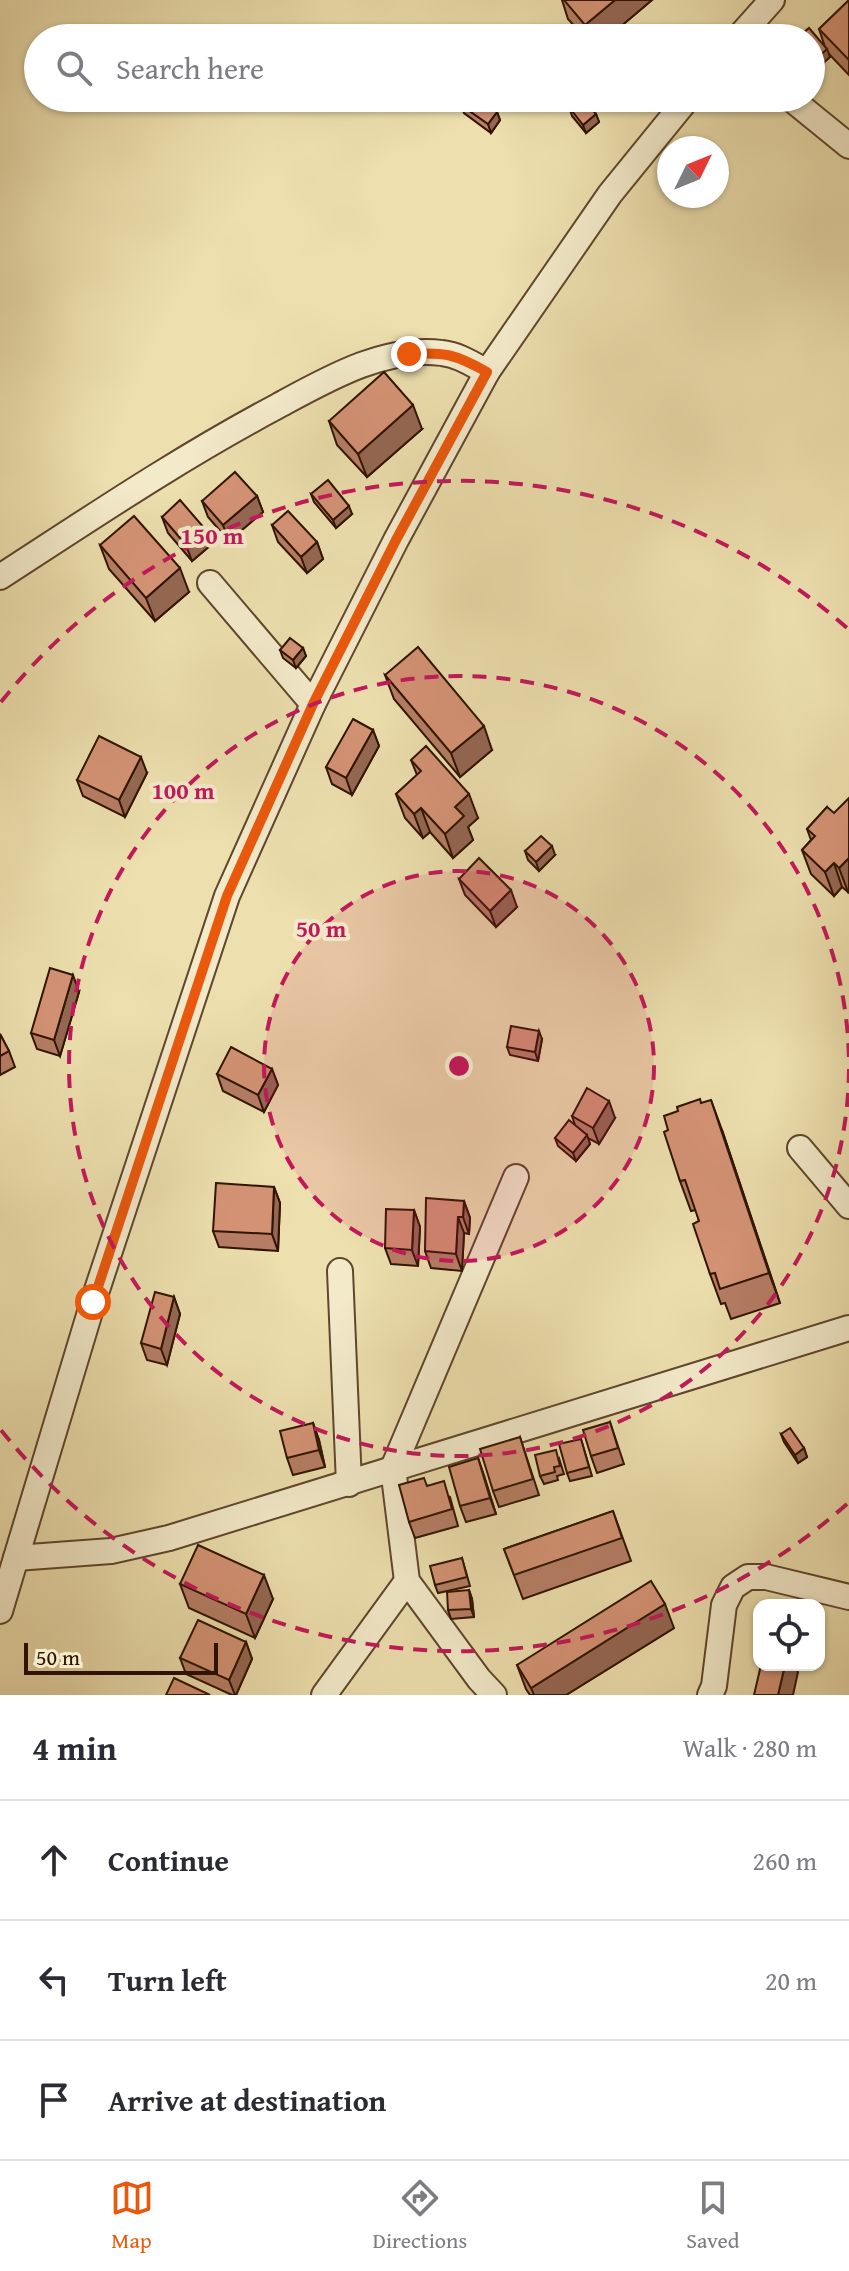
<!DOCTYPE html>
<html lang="en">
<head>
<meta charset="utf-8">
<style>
  body { margin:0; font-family:"Gentium Book Plus",serif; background:#f2f2f3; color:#2b2b33 }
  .controls { position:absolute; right:24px; bottom:24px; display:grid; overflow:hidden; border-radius:16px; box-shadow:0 2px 6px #0004 }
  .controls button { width:72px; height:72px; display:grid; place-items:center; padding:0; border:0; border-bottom:2px solid #e1e1e2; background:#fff; color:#2b2b33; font:40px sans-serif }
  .compass { position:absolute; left:657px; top:136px; width:72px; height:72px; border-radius:50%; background:#fff; box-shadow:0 2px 6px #0004; rotate:47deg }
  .scale { position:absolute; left:24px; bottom:20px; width:194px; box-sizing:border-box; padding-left:8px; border:4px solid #301300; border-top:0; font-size:22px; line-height:28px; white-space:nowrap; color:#301300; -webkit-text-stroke:6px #f3eaca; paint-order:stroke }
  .stop { position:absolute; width:24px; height:24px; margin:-18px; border:6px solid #ea580c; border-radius:50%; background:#fff }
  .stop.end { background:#ea580c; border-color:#fff; box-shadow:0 2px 8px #0008 }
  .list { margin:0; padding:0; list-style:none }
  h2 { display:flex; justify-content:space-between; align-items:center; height:104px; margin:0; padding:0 32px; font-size:34px }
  h2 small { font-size:26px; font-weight:400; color:#7c7c81 }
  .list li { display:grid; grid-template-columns:52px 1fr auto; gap:24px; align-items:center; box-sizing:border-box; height:120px; padding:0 32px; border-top:2px solid #e1e1e2 }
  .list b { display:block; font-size:30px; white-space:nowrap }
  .list em { font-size:26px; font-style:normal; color:#7c7c81 }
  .icon { flex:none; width:44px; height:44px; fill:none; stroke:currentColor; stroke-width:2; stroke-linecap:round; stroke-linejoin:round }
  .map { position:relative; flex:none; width:849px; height:1695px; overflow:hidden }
  .search { position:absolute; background:#fff; box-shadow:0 2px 6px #0004; left:24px; right:24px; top:24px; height:88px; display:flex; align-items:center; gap:20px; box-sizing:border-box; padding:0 28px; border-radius:44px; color:#7c7c81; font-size:30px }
  .sheet { height:464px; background:#fff }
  nav { display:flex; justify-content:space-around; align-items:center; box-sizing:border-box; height:112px; border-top:2px solid #e1e1e2; background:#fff; font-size:22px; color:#7c7c81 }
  nav a { display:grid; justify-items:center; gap:4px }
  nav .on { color:#ea580c }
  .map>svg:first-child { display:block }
</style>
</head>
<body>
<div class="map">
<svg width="849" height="1695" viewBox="0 0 849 1695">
  <rect width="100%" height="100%" fill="#eddfae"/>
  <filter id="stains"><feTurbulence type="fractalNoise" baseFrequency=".0025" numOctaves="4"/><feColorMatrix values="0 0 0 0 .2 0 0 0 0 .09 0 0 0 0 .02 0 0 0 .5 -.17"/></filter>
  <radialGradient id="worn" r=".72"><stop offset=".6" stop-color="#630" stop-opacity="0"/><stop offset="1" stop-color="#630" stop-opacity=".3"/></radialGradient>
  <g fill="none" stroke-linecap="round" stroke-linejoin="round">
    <defs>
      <g id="street">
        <path d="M738,38L772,0"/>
        <path d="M790,98L849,146"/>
        <path d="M0,577C91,518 180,458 276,407C324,381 385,345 442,353C459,355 472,364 487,372"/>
        <path d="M210,583L313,704"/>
        <path d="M800,1148L849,1206"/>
        <path d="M340,1271L349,1484"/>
        <path d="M16,1558L111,1551L169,1538L849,1328"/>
        <path d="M0,1611L93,1302L227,896L313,704L396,540L487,372L610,194L688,98"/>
        <path d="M324,1695L407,1581"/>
        <path d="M494,1695L479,1679L407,1581L393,1468L516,1177"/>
        <path d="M710,1695L714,1686L724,1605L733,1587L748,1577H766L849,1597"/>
      </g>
    </defs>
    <use href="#street" stroke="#5f462c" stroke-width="28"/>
    <use href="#street" stroke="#f3eaca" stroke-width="24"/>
  </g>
  <g fill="#b67e65" stroke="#301300" stroke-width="2">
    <path d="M562,0H652L607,38H585L568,19Z"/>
    <path d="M849,0V75L830,55V57L814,71L811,67V38L825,47L819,29Z"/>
    <path d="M461,105L497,112L500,120L491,133L464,113Z"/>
    <path d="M569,107L596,114L599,122L586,133L572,116Z"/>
    <path d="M329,421L422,429L367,477L337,445Z"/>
    <path d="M311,494L352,514L336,528L314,502Z"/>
    <path d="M257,496L263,512L229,541L208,517L202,501Z"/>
    <path d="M162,517L205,529L211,545L192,561L168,533Z"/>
    <path d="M272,525L317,542L323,559L307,573L278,542Z"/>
    <path d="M100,545L189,592L155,621L109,569Z"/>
    <path d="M303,648L306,656L296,668L283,658L280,650Z"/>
    <path d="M385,675L492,750L460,777L394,699Z"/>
    <path d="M373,730L379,746L352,795L332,784L326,767Z"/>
    <path d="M411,760L478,818L468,827L473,840L453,858L430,832L423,838L405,818L396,794L417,775Z"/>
    <path d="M147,773L125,817L83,796L77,780Z"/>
    <path d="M827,807L848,892L842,887L834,896L811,874L802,850L811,840L807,829Z"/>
    <path d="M525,851L555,855L539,871L528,860Z"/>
    <path d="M459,879L517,907L496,927L465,895Z"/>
    <path d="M79,992L60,1056L37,1049L31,1033Z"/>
    <path d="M0,1034L9,1051L15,1067L0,1075Z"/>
    <path d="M542,1039L538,1061L510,1055L507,1047Z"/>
    <path d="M272,1069L278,1085L264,1112L223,1091L217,1074Z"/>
    <path d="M701,1103L722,1130L780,1303L731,1319L725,1303L721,1304L710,1274L699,1221L696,1210L691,1211L680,1181L668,1130L678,1111Z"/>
    <path d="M572,1116L615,1118L599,1144L588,1138L590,1144L576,1161L558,1146L555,1138L575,1125Z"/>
    <path d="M274,1187L280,1203L278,1251L219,1247L213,1231Z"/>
    <path d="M464,1201L470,1218L469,1234L464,1233L462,1271L431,1268L425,1251Z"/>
    <path d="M414,1210L420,1227L418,1266L391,1264L385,1248Z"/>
    <path d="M174,1297L180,1314L167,1365L147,1360L141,1343Z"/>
    <path d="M610,1422L624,1464L597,1473L591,1456Z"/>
    <path d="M313,1423L319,1440L325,1467L293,1475L287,1458Z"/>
    <path d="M781,1434L804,1448L807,1457L798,1463L784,1442Z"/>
    <path d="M520,1437L539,1495L499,1507L493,1491Z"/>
    <path d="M581,1439L592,1476L570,1481L567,1473Z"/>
    <path d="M478,1458L496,1514L466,1522L460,1506Z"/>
    <path d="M559,1458L564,1474L557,1476L558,1480L544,1484L540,1476Z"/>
    <path d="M427,1486L450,1497L458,1526L415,1538L409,1522Z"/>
    <path d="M613,1511L631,1561L523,1599L504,1549Z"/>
    <path d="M462,1558L470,1586L438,1593L435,1585Z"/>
    <path d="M180,1584L273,1599L255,1638L189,1608Z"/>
    <path d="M469,1590L472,1599L474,1617L451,1619L448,1610Z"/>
    <path d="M674,1628L566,1695H530L526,1689L517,1665Z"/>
    <path d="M246,1642L252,1659L236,1695H232L186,1674L180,1658Z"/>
  </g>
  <g fill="#946752" stroke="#301300" stroke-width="2">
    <path d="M615,0H652L607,38H590L585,25Z"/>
    <path d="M827,49L830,57L814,71L811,63Z"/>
    <path d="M497,112L500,120L491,133L488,124Z"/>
    <path d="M596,114L599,122L586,133L583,125Z"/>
    <path d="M413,405L422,429L367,477L358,454Z"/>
    <path d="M257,496L263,512L229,541L223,525Z"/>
    <path d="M349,506L352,514L336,528L333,520Z"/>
    <path d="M205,529L211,545L192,561L186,545Z"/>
    <path d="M317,542L323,559L307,573L301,557Z"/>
    <path d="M180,568L189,592L155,621L146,598Z"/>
    <path d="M303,648L306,656L296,668L293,660Z"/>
    <path d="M484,726L492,750L460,777L451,753Z"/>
    <path d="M373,730L379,746L352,795L346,778Z"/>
    <path d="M141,757L147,773L125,817L119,800Z"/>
    <path d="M469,794L478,818L468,827L473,840L453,858L445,834L455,807Z"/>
    <path d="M421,808L430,832L423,838L414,814Z"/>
    <path d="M552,846L555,855L539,871L536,862Z"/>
    <path d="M849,858V891L848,892L839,868Z"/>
    <path d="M834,863L842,887L834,896L825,872Z"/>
    <path d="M511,890L517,907L496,927L490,911Z"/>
    <path d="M73,975L79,992L60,1056L54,1040Z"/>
    <path d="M539,1031L542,1039L538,1061L535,1052Z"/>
    <path d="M272,1069L278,1085L264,1112L258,1095Z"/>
    <path d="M711,1100L722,1130L780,1303L769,1273Z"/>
    <path d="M609,1101L615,1118L599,1144L593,1128Z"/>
    <path d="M587,1135L590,1144L576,1161L573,1153Z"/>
    <path d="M274,1187L280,1203L278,1251L272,1234Z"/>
    <path d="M464,1201L470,1218L469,1234L463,1217Z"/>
    <path d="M414,1210L420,1227L418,1266L412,1250Z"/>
    <path d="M458,1217L464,1233L462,1271L456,1254Z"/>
    <path d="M174,1297L180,1314L167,1365L161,1349Z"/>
    <path d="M313,1423L319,1440L325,1467L319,1450Z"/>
    <path d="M804,1448L807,1457L798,1463L795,1455Z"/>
    <path d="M478,1458L484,1475L496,1514L490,1498Z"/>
    <path d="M264,1575L273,1599L255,1638L246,1614Z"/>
    <path d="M469,1590L472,1599L474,1617L471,1609Z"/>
    <path d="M665,1604L674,1628L566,1695H534L531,1688Z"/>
    <path d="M246,1642L252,1659L236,1695H235L229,1680Z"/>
    <path d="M785,1665H795L798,1672L793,1695H778Z"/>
  </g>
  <g fill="#d49375" stroke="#301300" stroke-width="2">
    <path d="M564,0H615L585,25Z"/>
    <path d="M849,0V60L819,29Z"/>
    <path d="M809,28L827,49L811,63V38H797Z"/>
    <path d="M466,98H479L497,112L488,124L461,105Z"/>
    <path d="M580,98H583L596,114L583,125L569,107Z"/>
    <path d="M384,372L413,405L358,454L329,421Z"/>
    <path d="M235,472L257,496L223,525L202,501Z"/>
    <path d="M328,480L349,506L333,520L311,494Z"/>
    <path d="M180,500L205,529L186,545L162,517Z"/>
    <path d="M288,511L317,542L301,557L272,525Z"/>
    <path d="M134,516L180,568L146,598L100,545Z"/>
    <path d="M290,638L303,648L293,660L280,650Z"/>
    <path d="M418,647L484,726L451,753L385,675Z"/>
    <path d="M353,719L373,730L346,778L326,767Z"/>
    <path d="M99,736L141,757L119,800L77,780Z"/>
    <path d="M426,746L469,794L455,807L464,816L445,834L421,808L414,814L396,794L421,771L411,760Z"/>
    <path d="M849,798V858L839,868L834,863L825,872L802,850L815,836L807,829L827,807L834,813Z"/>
    <path d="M541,836L552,846L536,862L525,851Z"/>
    <path d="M479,858L511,890L490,911L459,879Z"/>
    <path d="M50,968L73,975L54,1040L31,1033Z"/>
    <path d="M511,1026L539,1031L535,1052L507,1047Z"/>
    <path d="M0,1034L9,1051L0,1056Z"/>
    <path d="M231,1047L272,1069L258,1095L217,1074Z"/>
    <path d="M587,1088L609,1101L593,1128L572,1116Z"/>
    <path d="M700,1099L701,1103L711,1100L769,1273L720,1289L715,1273L710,1274L693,1224L699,1221L685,1180L680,1181L664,1132L668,1130L664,1116L678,1111L677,1107Z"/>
    <path d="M569,1120L587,1135L573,1153L555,1138Z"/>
    <path d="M216,1183L274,1187L272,1234L213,1231Z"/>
    <path d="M426,1198L464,1201L463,1217H458L456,1254L425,1251Z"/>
    <path d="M386,1209L414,1210L412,1250L385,1248Z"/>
    <path d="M155,1292L174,1297L161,1349L141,1343Z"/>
    <path d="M610,1422L618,1448L591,1456L583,1430Z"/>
    <path d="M313,1423L319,1450L287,1458L280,1431Z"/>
    <path d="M790,1428L804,1448L795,1455L781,1434Z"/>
    <path d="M520,1437L533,1479L493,1491L480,1449Z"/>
    <path d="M581,1439L589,1467L567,1473L559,1444Z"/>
    <path d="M556,1450L560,1466L554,1467L555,1472L540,1476L535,1455Z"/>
    <path d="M478,1458L490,1498L460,1506L449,1467Z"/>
    <path d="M424,1478L427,1486L444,1481L452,1509L409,1522L399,1485Z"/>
    <path d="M613,1511L622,1538L514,1575L504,1549Z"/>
    <path d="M198,1545L264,1575L246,1614L180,1584Z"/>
    <path d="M462,1558L467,1577L435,1585L430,1566Z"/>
    <path d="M651,1581L665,1604L531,1688L517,1665Z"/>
    <path d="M469,1590L471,1609L448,1610L447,1592Z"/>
    <path d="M198,1620L246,1642L229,1680L180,1658Z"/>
    <path d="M761,1665H785L778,1695H754Z"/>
    <path d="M174,1678L210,1695H166Z"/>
  </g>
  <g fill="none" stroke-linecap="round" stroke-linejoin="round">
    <path stroke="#ea580c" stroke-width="10" d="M93,1302L227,896L313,704L396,540L487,372C455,354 445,352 409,354"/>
  </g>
  <circle cx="459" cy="1066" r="195" fill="#c2185b" fill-opacity=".12"/>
  <g fill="none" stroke="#c2185b" stroke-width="4" stroke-dasharray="14 10">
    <circle cx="459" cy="1066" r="195"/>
    <path d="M849 1069A390 390 0 1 1 849 1063"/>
    <path d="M847 1504A585 585 0 0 1 1 1430M1 702A585 585 0 0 1 847 628"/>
  </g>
  <circle cx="459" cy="1066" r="12" fill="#c2185b" stroke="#f3eaca" stroke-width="4"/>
  <g font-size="24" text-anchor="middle" font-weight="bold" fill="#c2185b" stroke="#f3eaca" stroke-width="8" stroke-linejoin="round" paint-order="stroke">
    <text x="212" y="544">150 m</text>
    <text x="183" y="799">100 m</text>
    <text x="321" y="937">50 m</text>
  </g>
  <rect width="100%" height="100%" filter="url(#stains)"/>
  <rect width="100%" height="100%" fill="url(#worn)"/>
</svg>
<div class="controls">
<button><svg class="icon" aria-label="locate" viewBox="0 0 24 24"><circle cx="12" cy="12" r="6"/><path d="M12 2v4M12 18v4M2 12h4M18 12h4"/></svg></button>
</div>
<svg class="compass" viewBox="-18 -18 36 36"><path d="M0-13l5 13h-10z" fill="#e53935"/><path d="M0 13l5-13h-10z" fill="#7c7c81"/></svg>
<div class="scale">50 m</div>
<div class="stop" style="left:93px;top:1302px"></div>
<div class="stop end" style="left:409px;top:354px"></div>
<div class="search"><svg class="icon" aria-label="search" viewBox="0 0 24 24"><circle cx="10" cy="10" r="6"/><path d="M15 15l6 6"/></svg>Search here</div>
</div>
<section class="sheet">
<h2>4 min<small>Walk · 280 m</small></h2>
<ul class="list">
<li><svg class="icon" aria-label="ahead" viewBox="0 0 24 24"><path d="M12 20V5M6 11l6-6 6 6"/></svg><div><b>Continue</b></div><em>260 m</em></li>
<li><svg class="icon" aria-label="left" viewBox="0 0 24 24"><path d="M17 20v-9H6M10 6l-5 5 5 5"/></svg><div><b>Turn left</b></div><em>20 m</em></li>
<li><svg class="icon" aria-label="arrive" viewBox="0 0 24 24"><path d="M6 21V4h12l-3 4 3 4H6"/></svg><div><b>Arrive at destination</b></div></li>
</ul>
</section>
<nav>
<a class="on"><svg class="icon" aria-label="map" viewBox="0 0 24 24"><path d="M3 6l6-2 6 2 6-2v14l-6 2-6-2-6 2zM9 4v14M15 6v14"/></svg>Map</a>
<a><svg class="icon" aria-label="directions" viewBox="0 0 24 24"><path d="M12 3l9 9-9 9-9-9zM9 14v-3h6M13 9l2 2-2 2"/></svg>Directions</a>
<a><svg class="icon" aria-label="saved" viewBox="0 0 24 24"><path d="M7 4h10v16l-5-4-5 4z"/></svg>Saved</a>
</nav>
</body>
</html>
